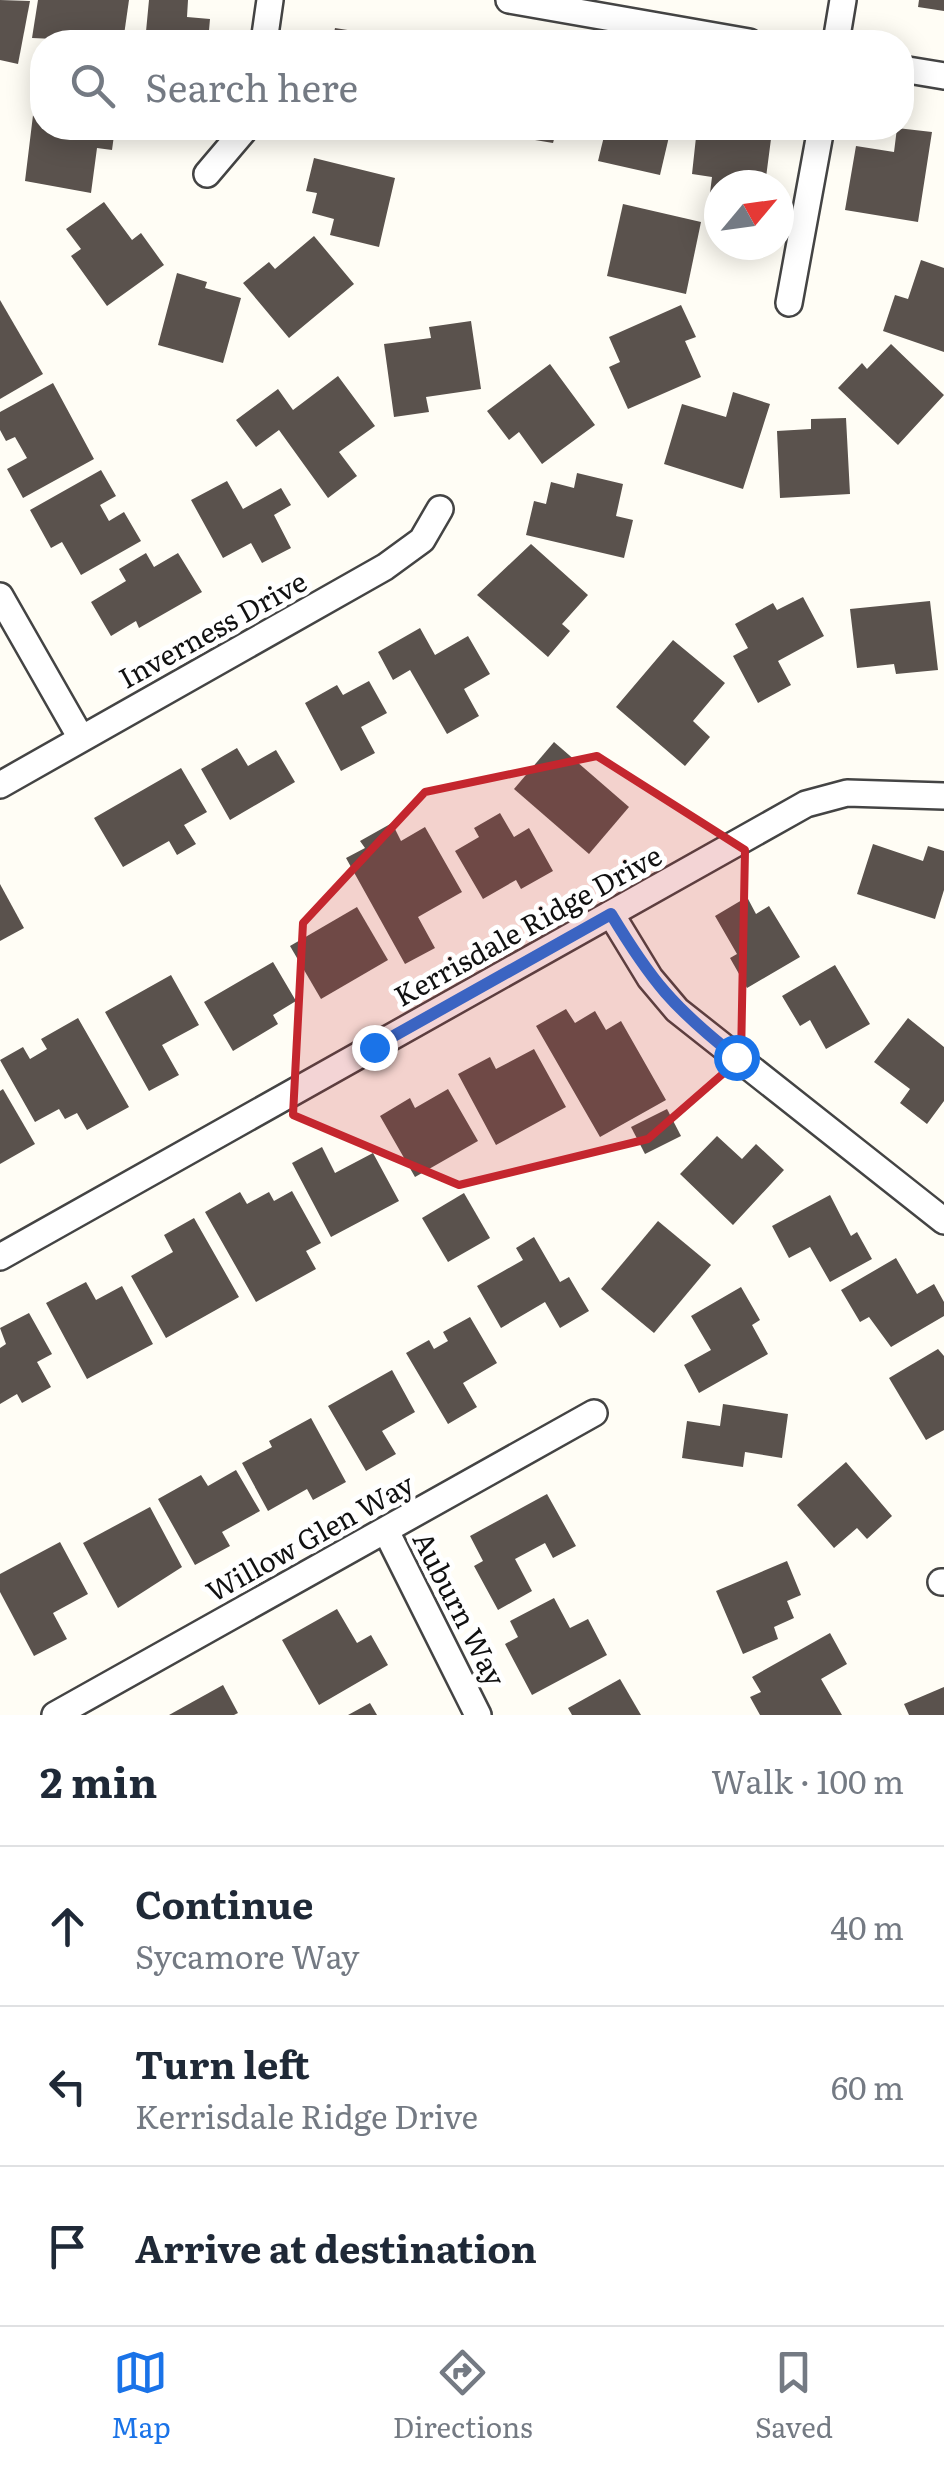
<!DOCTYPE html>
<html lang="en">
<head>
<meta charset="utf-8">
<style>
  body { margin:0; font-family:Literata,serif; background:#f6f6f7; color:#1f2937 }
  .compass { position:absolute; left:704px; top:170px; width:90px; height:90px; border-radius:50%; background:#fff; box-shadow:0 5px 25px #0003; rotate:61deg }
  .stop { position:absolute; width:30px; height:30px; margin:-22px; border:8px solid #1a73e8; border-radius:50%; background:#fff }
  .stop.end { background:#1a73e8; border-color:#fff; box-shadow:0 2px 10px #0008 }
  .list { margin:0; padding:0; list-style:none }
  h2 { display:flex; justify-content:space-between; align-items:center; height:130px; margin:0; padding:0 40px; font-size:42px }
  h2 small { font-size:32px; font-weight:400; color:#747a83 }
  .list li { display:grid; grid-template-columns:65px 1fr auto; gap:30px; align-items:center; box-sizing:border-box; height:160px; padding:0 40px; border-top:2px solid #e0e1e3 }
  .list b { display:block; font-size:38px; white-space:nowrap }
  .list p { margin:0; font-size:32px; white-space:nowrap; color:#747a83 }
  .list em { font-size:32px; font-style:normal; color:#747a83 }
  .icon { flex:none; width:55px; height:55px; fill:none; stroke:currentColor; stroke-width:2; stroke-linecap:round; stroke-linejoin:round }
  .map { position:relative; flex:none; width:944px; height:1715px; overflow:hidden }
  .search { position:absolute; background:#fff; box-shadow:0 5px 25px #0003; left:30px; right:30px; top:30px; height:110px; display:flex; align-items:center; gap:25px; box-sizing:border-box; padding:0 35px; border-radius:40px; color:#747a83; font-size:38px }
  .sheet { height:610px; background:#fff }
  nav { display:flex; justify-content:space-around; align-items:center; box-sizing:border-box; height:140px; border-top:2px solid #e0e1e3; background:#fff; font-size:28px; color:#747a83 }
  nav a { display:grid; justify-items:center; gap:5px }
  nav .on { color:#1a73e8 }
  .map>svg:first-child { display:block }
</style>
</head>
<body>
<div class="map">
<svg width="944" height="1715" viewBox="0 0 944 1715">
  <rect width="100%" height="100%" fill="#fffdf5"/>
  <g fill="#5a524d">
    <path d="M0,0L30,1L18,64L0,60Z"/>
    <path d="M38,0H129L123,42L32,38Z"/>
    <path d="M149,0H188L187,17L210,19L208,42H145Z"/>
    <path d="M919,0H944V11L918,7Z"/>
    <path d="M335,28L379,35L377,42H332Z"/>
    <path d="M34,107L42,108V128H115L112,150L97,148L91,193L25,181Z"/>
    <path d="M309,128H364L362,138Z"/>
    <path d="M493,128H578L577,135L556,132L553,143L492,133Z"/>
    <path d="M606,128H671L660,175L598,161Z"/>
    <path d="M697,128H753L752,137L771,139L765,185H719V195L710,193L712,177L692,174Z"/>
    <path d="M897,128L932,132L918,222L845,210L856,146L894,152Z"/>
    <path d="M314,158L395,178L379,247L330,235L334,219L312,213L317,193L306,191Z"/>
    <path d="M104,202L132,240L141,233L164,265L107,306L71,256L81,249L66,229Z"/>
    <path d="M623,204L701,222L686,294L607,276Z"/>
    <path d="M314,236L354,284L289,338L243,283L269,262L275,269Z"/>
    <path d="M921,260L944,268V352L883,331L895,295L908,299Z"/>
    <path d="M177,273L207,282L205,288L241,298L223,363L158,345Z"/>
    <path d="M0,300L43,374L0,399Z"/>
    <path d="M681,305L696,337L685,341L701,377L628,409L609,367L620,362L609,337Z"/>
    <path d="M471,321L481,389L426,397L429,412L394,417L384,344L431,338L429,327Z"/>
    <path d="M891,344L944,395L898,445L838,388L862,363L867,369Z"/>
    <path d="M550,364L595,425L542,464L519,432L509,440L487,411Z"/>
    <path d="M338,376L375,426L339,452L357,476L328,498L279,430L256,447L236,420L278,389L293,410Z"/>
    <path d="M53,383L94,459L23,498L7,469L27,458L15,437L6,441L0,430V412Z"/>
    <path d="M733,392L770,404L743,489L664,464L682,404L726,417Z"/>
    <path d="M846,418L850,494L780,498L777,431L811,429V419Z"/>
    <path d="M101,470L116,496L100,505L109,521L124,512L141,541L81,575L62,542L51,548L30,510Z"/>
    <path d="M577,473L623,484L616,516L633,520L624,558L526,535L534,501L546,504L551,482L574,488Z"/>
    <path d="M227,481L243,509L281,488L291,505L274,515L291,548L262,563L251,543L223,558L191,500Z"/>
    <path d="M531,544L588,595L562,624L570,631L548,657L477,595Z"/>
    <path d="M146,553L154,567L178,553L202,592L139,628L136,621L111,636L91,602L126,581L119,569Z"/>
    <path d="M803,597L824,636L778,661L791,685L758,703L733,656L748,648L735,624L773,603L777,610Z"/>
    <path d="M930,601L938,670L896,674L894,664L857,668L850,609Z"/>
    <path d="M420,628L435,655L468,636L490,674L464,689L479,716L447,734L410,670L393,680L378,652Z"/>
    <path d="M673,640L725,683L693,721L710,737L685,766L616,707Z"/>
    <path d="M369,681L387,713L361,727L375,753L341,771L305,703L337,685L343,695Z"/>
    <path d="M554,742L629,807L589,854L514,789Z"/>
    <path d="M237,748L248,766L276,750L295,782L230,820L201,769Z"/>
    <path d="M181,768L207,812L184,825L196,844L177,855L169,841L123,867L94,818Z"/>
    <path d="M500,813L514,837L529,828L553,871L521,889L516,880L483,899L455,851L479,837L474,828Z"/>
    <path d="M392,823L401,841L425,827L462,892L418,917L435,948L405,964L346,858L365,848L360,841Z"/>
    <path d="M873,844L923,861L928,846L944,851V890L935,919L857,894Z"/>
    <path d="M0,884L24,928L0,941Z"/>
    <path d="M747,897L756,914L769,906L800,957L747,988L730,958L737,954L715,916Z"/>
    <path d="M357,907L388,960L321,999L290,946Z"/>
    <path d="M273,962L296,1001L273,1015L278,1024L233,1051L204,1002Z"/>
    <path d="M835,965L870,1024L826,1049L810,1020L800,1026L782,996Z"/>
    <path d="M171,975L199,1025L162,1045L179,1075L149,1091L105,1012Z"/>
    <path d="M566,1009L575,1023L595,1011L606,1030L621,1021L666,1100L600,1137L536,1026Z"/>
    <path d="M78,1018L129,1107L87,1130L77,1113L65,1119L59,1109L35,1122L0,1060L23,1047L30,1059L47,1049L41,1039Z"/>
    <path d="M908,1018L944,1047V1101L927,1124L900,1103L910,1089L874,1062Z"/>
    <path d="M534,1049L566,1107L496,1145L458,1074L490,1057L496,1069Z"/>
    <path d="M3,1089L35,1144L0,1164V1091Z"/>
    <path d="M448,1089L478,1141L415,1177L380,1116L410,1098L415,1108Z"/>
    <path d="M667,1109L681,1136L645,1154L631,1127Z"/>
    <path d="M717,1136L742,1159L756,1144L784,1170L733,1225L680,1174Z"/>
    <path d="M322,1147L335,1173L373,1153L399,1201L331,1237L292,1163Z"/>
    <path d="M292,1191L321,1243L306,1251L316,1269L256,1302L205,1212L240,1192L247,1204L269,1192L274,1201Z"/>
    <path d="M464,1193L490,1238L448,1262L422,1218Z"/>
    <path d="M830,1195L851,1236L857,1232L872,1259L830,1282L810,1247L789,1258L772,1226Z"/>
    <path d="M194,1218L239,1297L166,1338L131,1276L173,1252L164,1235Z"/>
    <path d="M658,1221L711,1265L654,1333L601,1289Z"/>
    <path d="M534,1237L560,1282L569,1277L589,1311L560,1328L545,1302L501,1328L477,1286L523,1260L516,1248Z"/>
    <path d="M896,1258L917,1294L934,1284L944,1302V1316L891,1347L869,1317L860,1322L841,1290Z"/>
    <path d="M86,1282L96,1300L122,1286L153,1344L87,1379L46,1303Z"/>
    <path d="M741,1287L760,1320L752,1325L768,1354L699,1393L684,1365L711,1350L691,1316Z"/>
    <path d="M29,1313L52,1354L37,1362L51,1387L22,1403L17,1394L0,1404V1348L6,1344L0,1328Z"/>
    <path d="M470,1317L497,1363L463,1383L477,1407L448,1424L406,1353L429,1340L434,1349L448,1341L443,1332Z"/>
    <path d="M938,1349L944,1356V1430L926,1440L889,1378Z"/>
    <path d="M392,1370L415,1412L382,1431L396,1454L366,1471L328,1406Z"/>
    <path d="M723,1404L788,1414L782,1458L745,1452L743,1467L682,1458L687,1421L720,1426Z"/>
    <path d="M311,1418L346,1482L313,1500L307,1489L268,1511L242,1463L272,1447L269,1441Z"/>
    <path d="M846,1462L892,1516L867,1539L857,1528L834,1548L797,1505Z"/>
    <path d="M236,1470L260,1511L222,1532L230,1546L195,1565L158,1499L201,1475L208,1486Z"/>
    <path d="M547,1494L576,1546L553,1558L545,1543L515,1559L532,1591L498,1610L474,1566L483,1561L470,1536Z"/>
    <path d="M150,1507L182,1567L118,1608L83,1543Z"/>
    <path d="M60,1542L88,1594L53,1613L67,1639L34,1656L0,1592V1574Z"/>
    <path d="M787,1561L801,1595L787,1601L794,1618L774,1627L778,1639L743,1654L716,1591Z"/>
    <path d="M554,1598L570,1628L588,1619L607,1655L532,1695L505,1644L518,1637L510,1621Z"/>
    <path d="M337,1609L357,1643L371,1635L388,1665L319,1705L282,1640Z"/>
    <path d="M830,1633L847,1664L821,1679L842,1715H760L750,1697L761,1692L752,1677Z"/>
    <path d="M620,1679L641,1715H572L568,1708Z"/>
    <path d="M223,1685L238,1713L234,1715H169Z"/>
    <path d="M944,1687V1715H909L904,1704Z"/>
    <path d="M370,1703L377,1715H348Z"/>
  </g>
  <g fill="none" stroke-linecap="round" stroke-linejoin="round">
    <defs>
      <g id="minor">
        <path d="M509,0L749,42"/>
        <path d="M264,42L270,0"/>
        <path d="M836,42L843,0"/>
        <path d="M902,69L944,76"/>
        <path d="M207,174L246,128"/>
        <path d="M789,303L821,128"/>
        <path d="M0,596L81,738"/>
        <path d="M0,785L385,567L422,540L440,509"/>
        <path d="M611,914L650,978L677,1010L944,1221"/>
        <path d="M0,1257L806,804L847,793L944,796"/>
        <path d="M386,1531L478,1715"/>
        <path d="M941,1582H944"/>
        <path d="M55,1715L594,1413"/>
      </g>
    </defs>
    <use href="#minor" stroke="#444" stroke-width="30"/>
    <use href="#minor" stroke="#fff" stroke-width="25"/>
  </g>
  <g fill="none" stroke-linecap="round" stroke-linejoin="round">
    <path stroke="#1a73e8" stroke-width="12" d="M374,1047L611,914C652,982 673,1007 736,1057"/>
  </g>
  <path fill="#c4262e" fill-opacity="0.2" stroke="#c4262e" stroke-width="8" stroke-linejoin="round" d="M597,756L745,850L741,1058L648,1139L459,1185L293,1115L303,923L425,792Z"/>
  <g text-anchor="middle" stroke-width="10" stroke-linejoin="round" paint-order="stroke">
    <g font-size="28" fill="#111" stroke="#fff">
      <text transform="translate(213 630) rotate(-29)" y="10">Inverness Drive</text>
      <text transform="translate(528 926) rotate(-29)" y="10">Kerrisdale Ridge Drive</text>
      <text transform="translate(310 1538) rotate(-29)" y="10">Willow Glen Way</text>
      <text transform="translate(459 1609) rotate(63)" y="10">Auburn Way</text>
    </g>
  </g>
</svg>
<svg class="compass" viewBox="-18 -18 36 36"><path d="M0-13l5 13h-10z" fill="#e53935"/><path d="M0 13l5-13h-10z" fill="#747a83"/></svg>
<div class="stop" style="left:736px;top:1057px"></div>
<div class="stop end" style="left:374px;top:1047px"></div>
<div class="search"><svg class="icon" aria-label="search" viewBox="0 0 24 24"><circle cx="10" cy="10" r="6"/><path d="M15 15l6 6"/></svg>Search here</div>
</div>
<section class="sheet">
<h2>2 min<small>Walk · 100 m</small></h2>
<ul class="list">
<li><svg class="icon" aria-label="ahead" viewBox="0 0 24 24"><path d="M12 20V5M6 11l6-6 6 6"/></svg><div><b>Continue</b><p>Sycamore Way</p></div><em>40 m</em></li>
<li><svg class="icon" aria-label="left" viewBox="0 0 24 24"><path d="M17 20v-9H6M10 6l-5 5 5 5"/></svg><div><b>Turn left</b><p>Kerrisdale Ridge Drive</p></div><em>60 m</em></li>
<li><svg class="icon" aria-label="arrive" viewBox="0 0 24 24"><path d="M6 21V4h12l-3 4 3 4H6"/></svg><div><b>Arrive at destination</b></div></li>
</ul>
</section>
<nav>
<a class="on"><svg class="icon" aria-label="map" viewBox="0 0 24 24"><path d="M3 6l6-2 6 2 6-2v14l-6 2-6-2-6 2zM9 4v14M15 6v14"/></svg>Map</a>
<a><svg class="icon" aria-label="directions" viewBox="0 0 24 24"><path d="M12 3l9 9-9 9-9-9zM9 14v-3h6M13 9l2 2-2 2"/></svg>Directions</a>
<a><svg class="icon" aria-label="saved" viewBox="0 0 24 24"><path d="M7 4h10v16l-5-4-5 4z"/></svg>Saved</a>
</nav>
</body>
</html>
